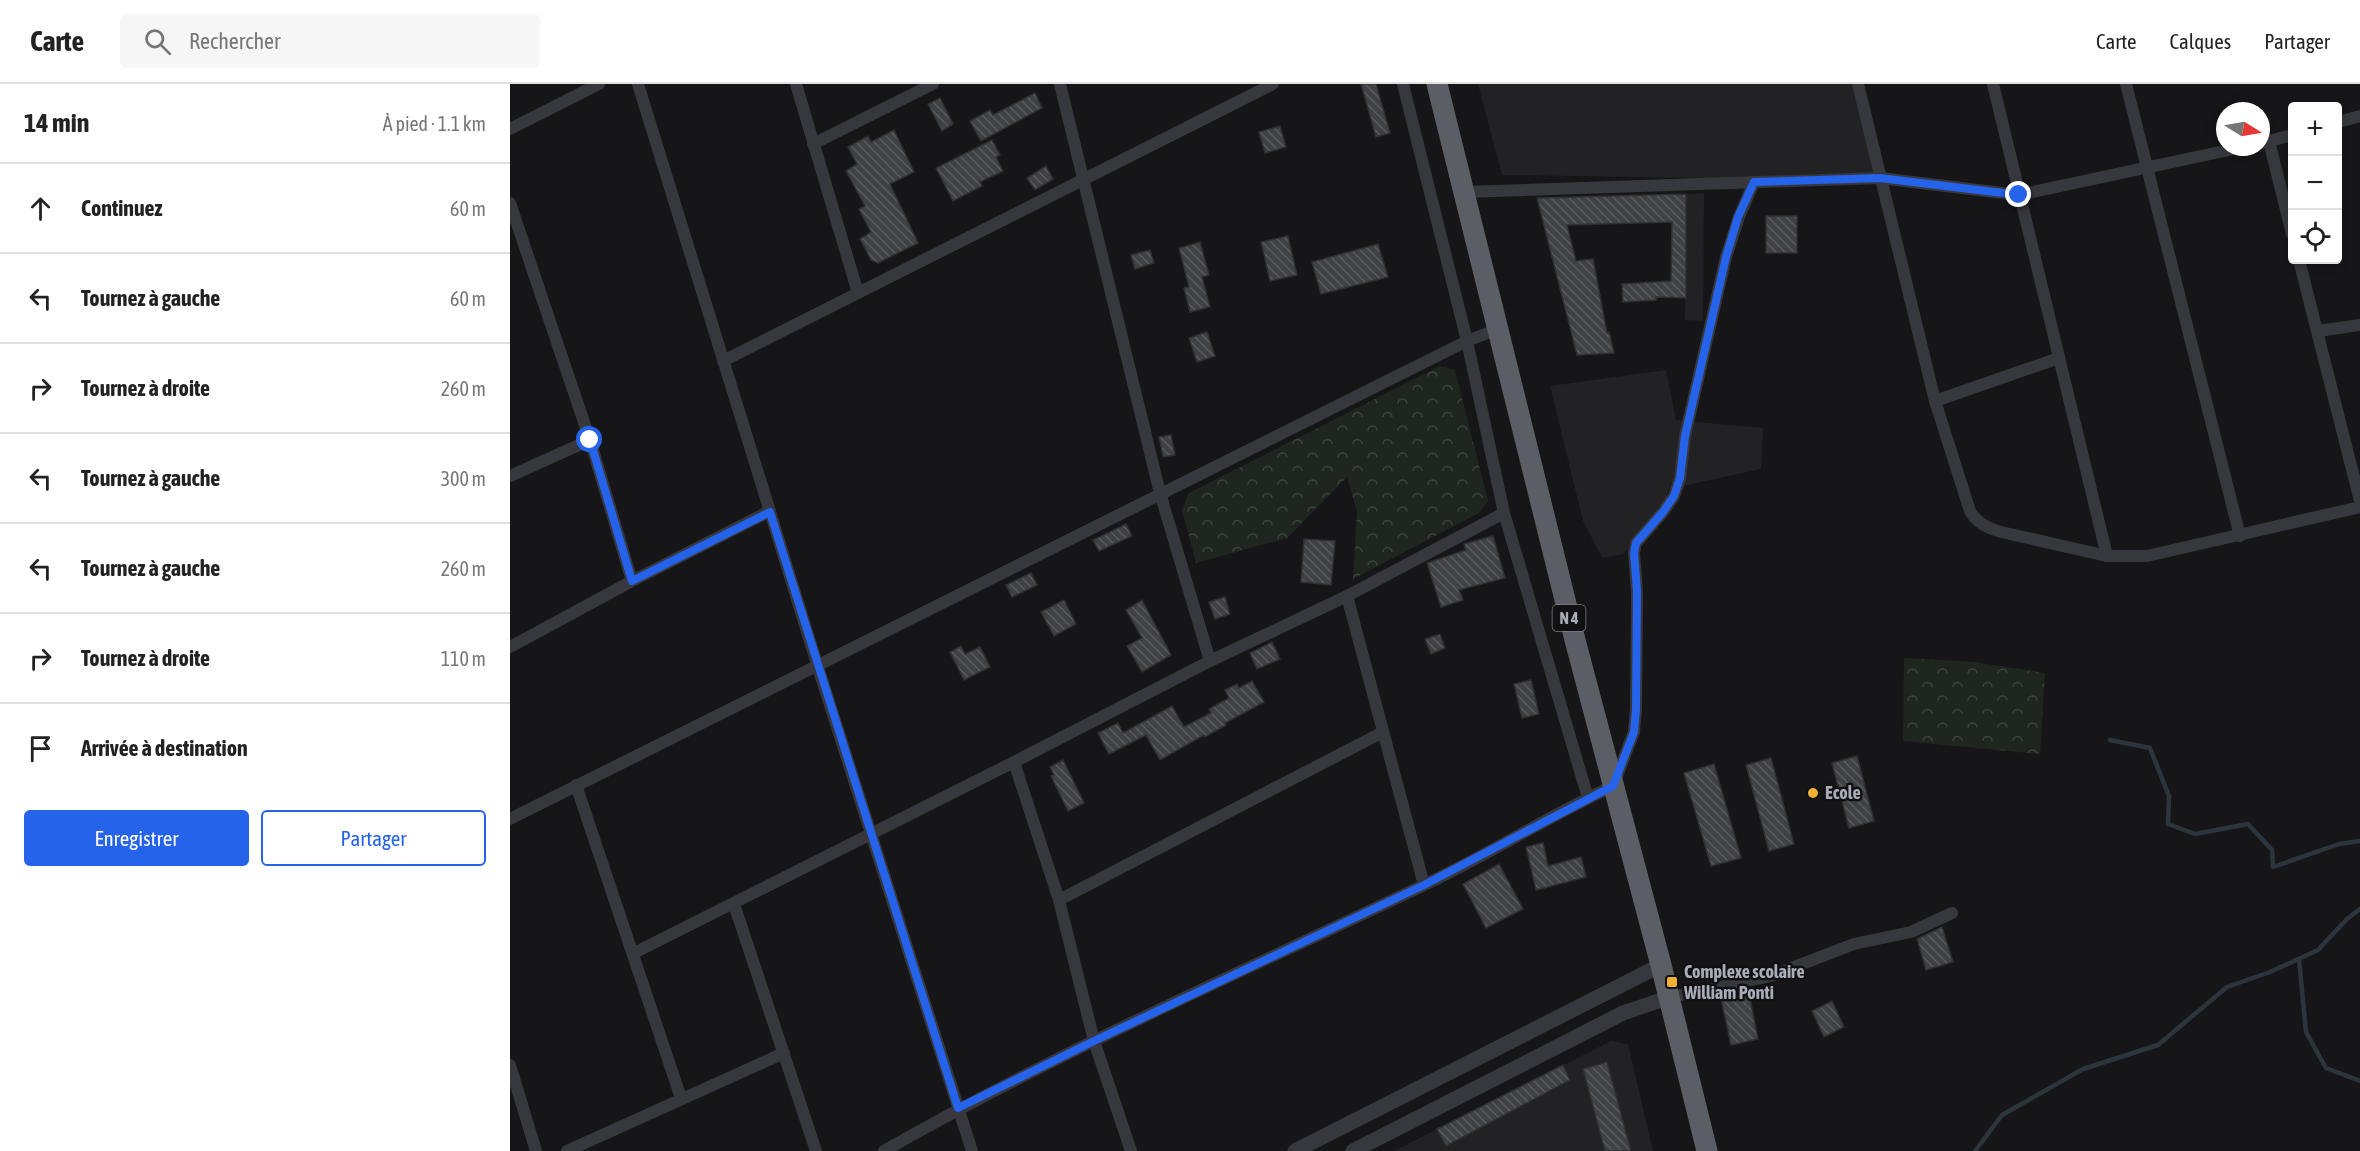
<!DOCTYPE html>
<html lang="fr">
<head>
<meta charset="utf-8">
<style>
  body { margin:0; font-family:"Asap Condensed",sans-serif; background:#f6f6f6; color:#222 }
  .controls { position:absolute; right:18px; top:18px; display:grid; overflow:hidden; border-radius:6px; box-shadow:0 3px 9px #0003 }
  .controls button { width:54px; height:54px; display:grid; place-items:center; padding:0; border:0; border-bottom:2px solid #e0e0e0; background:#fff; color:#222; font:30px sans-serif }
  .compass { position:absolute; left:1706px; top:18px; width:54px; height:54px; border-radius:50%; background:#fff; box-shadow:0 3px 9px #0003; rotate:101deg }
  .stop { position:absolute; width:18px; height:18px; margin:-14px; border:4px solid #2563eb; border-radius:50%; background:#fff }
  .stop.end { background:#2563eb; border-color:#fff; box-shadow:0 2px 6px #0008 }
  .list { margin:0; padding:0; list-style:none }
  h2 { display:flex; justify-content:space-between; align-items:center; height:78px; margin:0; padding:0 24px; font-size:26px }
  h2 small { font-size:20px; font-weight:400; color:#767676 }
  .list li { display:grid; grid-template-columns:39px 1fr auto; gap:18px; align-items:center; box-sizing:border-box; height:90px; padding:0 24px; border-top:2px solid #e0e0e0 }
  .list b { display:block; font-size:22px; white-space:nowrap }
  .list em { font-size:20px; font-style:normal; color:#767676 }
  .actions { display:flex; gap:12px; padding:18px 24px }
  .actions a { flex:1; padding:14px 0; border:2px solid #2563eb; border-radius:6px; text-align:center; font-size:21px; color:#2563eb }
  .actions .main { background:#2563eb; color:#fff }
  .icon { flex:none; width:33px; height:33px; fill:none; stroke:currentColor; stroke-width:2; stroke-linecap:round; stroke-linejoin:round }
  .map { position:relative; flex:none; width:1850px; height:1067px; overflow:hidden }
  header { display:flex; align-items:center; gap:36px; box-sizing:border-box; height:84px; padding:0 30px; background:#fff; border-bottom:2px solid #e0e0e0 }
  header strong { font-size:28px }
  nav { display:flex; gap:33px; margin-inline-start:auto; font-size:21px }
  .search { width:420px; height:54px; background:#f6f6f6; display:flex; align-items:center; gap:15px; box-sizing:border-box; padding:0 21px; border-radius:6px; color:#767676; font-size:22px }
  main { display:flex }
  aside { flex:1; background:#fff }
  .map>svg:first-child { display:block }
</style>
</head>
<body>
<header>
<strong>Carte</strong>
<div class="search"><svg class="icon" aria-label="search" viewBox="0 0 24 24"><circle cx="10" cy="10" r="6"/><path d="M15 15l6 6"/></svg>Rechercher</div>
<nav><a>Carte</a><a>Calques</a><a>Partager</a></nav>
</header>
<main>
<aside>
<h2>14 min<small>À pied · 1.1 km</small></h2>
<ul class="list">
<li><svg class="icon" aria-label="ahead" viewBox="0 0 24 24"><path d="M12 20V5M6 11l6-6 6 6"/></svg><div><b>Continuez</b></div><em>60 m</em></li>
<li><svg class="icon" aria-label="left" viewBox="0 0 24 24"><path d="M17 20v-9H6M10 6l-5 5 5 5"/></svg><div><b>Tournez à gauche</b></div><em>60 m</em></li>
<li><svg class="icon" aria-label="right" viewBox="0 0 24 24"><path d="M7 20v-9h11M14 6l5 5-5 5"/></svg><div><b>Tournez à droite</b></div><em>260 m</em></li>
<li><svg class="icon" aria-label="left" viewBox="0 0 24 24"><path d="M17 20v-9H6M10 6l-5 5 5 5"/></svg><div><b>Tournez à gauche</b></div><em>300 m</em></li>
<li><svg class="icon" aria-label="left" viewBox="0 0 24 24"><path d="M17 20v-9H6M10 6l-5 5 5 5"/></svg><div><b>Tournez à gauche</b></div><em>260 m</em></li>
<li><svg class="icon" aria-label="right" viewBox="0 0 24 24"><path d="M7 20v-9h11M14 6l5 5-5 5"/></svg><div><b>Tournez à droite</b></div><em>110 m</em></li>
<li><svg class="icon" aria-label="arrive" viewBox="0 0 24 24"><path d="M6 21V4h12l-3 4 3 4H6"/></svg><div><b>Arrivée à destination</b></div></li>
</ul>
<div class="actions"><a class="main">Enregistrer</a><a>Partager</a></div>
</aside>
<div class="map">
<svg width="1850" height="1067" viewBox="0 0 1850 1067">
  <defs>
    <pattern id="forest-crowns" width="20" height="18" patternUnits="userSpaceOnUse" patternTransform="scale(1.5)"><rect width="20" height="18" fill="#1e261f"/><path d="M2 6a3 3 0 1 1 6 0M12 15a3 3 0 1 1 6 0" fill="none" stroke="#3c433d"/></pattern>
    <pattern id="building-back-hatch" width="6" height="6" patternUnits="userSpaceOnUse" patternTransform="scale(1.5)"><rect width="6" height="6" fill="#404145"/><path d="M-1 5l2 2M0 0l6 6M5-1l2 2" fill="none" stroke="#595a5e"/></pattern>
  </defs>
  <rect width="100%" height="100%" fill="#161618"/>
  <g fill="#222225">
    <path d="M968,0H1351L1376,97L992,91Z"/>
    <path d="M1194,109L1193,237L1175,236L1176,110Z"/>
    <path d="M1156,286L1166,336L1253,344L1251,385L1159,405L1150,429L1113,470L1092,474L1073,437L1040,302Z"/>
    <path d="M1101,957L1118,960L1143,1067H884Z"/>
  </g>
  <g fill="url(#forest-crowns)">
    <path d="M930,282L945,286L978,417L969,429L843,495L847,428L837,393L777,454L686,479L672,426L679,409Z"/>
    <path d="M1394,574L1464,578L1535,589L1530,670L1393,657Z"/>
  </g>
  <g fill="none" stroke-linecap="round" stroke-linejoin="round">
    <g stroke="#2c353c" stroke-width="4.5">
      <path d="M1600,656L1640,664L1659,712L1658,740L1685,750L1738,740L1762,766L1763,783L1829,760L1850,757"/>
      <path d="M1789,875L1796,948L1816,984L1850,997"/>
      <path d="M1465,1067L1492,1031L1573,985L1648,961L1717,903L1760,888L1808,866L1837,835L1850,825"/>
    </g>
  </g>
  <g fill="url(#building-back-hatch)" stroke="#303034" stroke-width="1.5">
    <path d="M851,0H866L880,49L866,53Z"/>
    <path d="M525,9L532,24L471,57L460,37L480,26L483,31Z"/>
    <path d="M430,14L443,40L432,47L418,20Z"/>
    <path d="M770,42L776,63L755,69L749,48Z"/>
    <path d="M384,46L404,88L380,100L408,159L368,179L361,176L350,155L361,148L349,125L355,122L336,87L347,80L338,63L358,52L361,58Z"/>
    <path d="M482,56L490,71L486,73L493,87L470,98L472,102L443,117L426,84Z"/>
    <path d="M536,82L543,95L525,106L517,94Z"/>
    <path d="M1176,110V214L1146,213V216L1113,218L1112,200L1161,197L1162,138L1057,141L1066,177L1083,175L1097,249L1099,248L1104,269L1067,271L1027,114Z"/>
    <rect x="1256" y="132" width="31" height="37"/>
    <path d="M778,152L787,191L760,197L751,158Z"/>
    <path d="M690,158L699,191L692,193L700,223L680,228L674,204L679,203L669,164Z"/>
    <path d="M868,160L878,193L811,210L802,178Z"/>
    <path d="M640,166L644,179L625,185L621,171Z"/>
    <path d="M697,248L705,272L687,278L679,254Z"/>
    <path d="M661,351L665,371L653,373L649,353Z"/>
    <path d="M616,440L622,452L589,467L583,456Z"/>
    <path d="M983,452L995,494L949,506L953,516L931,523L917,479L956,466L954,460Z"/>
    <path d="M794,455L825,457L821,501L791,498Z"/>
    <path d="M521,489L527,501L502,513L496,501Z"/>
    <path d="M715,513L720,530L705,535L699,518Z"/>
    <path d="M554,516L566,540L544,552L531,528Z"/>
    <path d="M632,516L661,571L632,588L617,562L632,554L616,526Z"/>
    <path d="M930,550L935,564L921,570L915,555Z"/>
    <path d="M762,558L770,575L747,585L740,569Z"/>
    <path d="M451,562L455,570L470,563L480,583L454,596L440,568Z"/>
    <path d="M1021,596L1029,630L1012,634L1004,600Z"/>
    <path d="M742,597L754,618L715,639L716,641L695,653L694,651L650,676L636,651L599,670L588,649L608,639L613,649L662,622L674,643L701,629L699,625L719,614L715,606L727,600L729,604Z"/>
    <path d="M1347,672L1364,737L1339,744L1322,679Z"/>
    <path d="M1261,674L1284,760L1259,767L1236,681Z"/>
    <path d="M553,676L574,719L558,727L541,692L544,691L540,683Z"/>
    <path d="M1204,680L1231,774L1201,782L1174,689Z"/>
    <path d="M1033,759L1038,782L1071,773L1076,793L1026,806L1016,763Z"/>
    <path d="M989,780L1013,825L976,844L953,800Z"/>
    <path d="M1432,843L1443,878L1416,886L1407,855Z"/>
    <path d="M1239,909L1248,955L1221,961L1211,915Z"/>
    <path d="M1322,917L1334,943L1314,953L1302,927Z"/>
    <path d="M1097,978L1121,1067H1095L1073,985Z"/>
    <path d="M1053,981L1060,996L936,1062L927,1045Z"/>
  </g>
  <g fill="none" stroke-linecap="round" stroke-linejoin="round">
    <g stroke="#37383d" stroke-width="12">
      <path d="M128,0L307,580L462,1067"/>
      <path d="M286,0L348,209"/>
      <path d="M550,0L650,409L700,577"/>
      <path d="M893,0L957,257L994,429L1078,714"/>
      <path d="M1348,0L1425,317L1460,427C1467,439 1477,444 1491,448L1597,472H1637L1850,423"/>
      <path d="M1483,0L1597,472"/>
      <path d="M1616,0L1730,452"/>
      <path d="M1828,38L1850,32"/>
      <path d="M0,45L89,0"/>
      <path d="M1759,57L1782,150"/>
      <path d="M1752,59L1782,51"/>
      <path d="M303,60L423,0"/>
      <path d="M954,108L1370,94L1509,111L1733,63"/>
      <path d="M0,119L80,356L122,497"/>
      <path d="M1789,176L1850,417"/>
      <path d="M1808,247L1850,241"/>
      <path d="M213,277L763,0"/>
      <path d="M1425,317L1549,274"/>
      <path d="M0,392L80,356"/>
      <path d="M837,512L914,801"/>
      <path d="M0,563L122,497L260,427"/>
      <path d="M504,678L549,816L584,957L621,1067"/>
      <path d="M66,701L171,1014"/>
      <path d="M0,735L957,257L988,245"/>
      <path d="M549,816L873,648"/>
      <path d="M224,820L306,1067"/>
      <path d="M124,869L504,678L700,577L837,512L994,429"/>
      <path d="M1157,914L1261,892L1344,860L1401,848L1442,829"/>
      <path d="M0,981L26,1067"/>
      <path d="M57,1067L274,969"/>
      <path d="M374,1067C547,968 730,889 910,803C976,772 1037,733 1103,702L1124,648L1126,625L1127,508L1124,469L1126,459L1153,428L1164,412L1170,395L1175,352L1216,173L1229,133L1244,98"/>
    </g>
    <g stroke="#37383d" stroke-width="15">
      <path d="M785,1067L1151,881"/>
      <path d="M843,1067L1113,929L1157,914"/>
    </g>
    <path stroke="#5b5e65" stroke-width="21" d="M927,0L1065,556L1151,881L1197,1067"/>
  </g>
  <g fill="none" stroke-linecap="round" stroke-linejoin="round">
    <path stroke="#2563eb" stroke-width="8" d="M80,356L122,497L260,428L448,1024L584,957L914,801L1103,702L1124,648L1126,625L1127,507L1124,469L1126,459L1153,428L1164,412L1170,394L1175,352L1216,173L1228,133L1244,98L1370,94L1509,111"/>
  </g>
  <g fill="#f2b134" stroke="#111113" stroke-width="2">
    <circle cx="1303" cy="709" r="6"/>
    <rect x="1156" y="892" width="12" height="12" rx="3"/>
  </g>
  <g text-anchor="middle" stroke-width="5" stroke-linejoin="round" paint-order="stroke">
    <rect fill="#111113" stroke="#7b7e86" stroke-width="1.5" x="1042.5" y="521" width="33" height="26" rx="4.5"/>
    <g font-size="16" font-weight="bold" fill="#a8adb8">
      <text x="1059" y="540">N 4</text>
    </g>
    <g font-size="18" font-weight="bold" fill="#a8adb8" stroke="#111113" text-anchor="start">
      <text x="1315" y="715">Ecole</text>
      <text x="1174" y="894">Complexe scolaire<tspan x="1174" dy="21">William Ponti</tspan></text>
    </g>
  </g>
</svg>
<div class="controls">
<button>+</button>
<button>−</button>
<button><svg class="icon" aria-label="locate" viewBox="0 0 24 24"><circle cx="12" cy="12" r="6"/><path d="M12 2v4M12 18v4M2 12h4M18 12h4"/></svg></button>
</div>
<svg class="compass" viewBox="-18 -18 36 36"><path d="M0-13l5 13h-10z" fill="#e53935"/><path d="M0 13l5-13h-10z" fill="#767676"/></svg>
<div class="stop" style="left:80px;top:356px"></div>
<div class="stop end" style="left:1509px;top:111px"></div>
</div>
</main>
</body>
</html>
